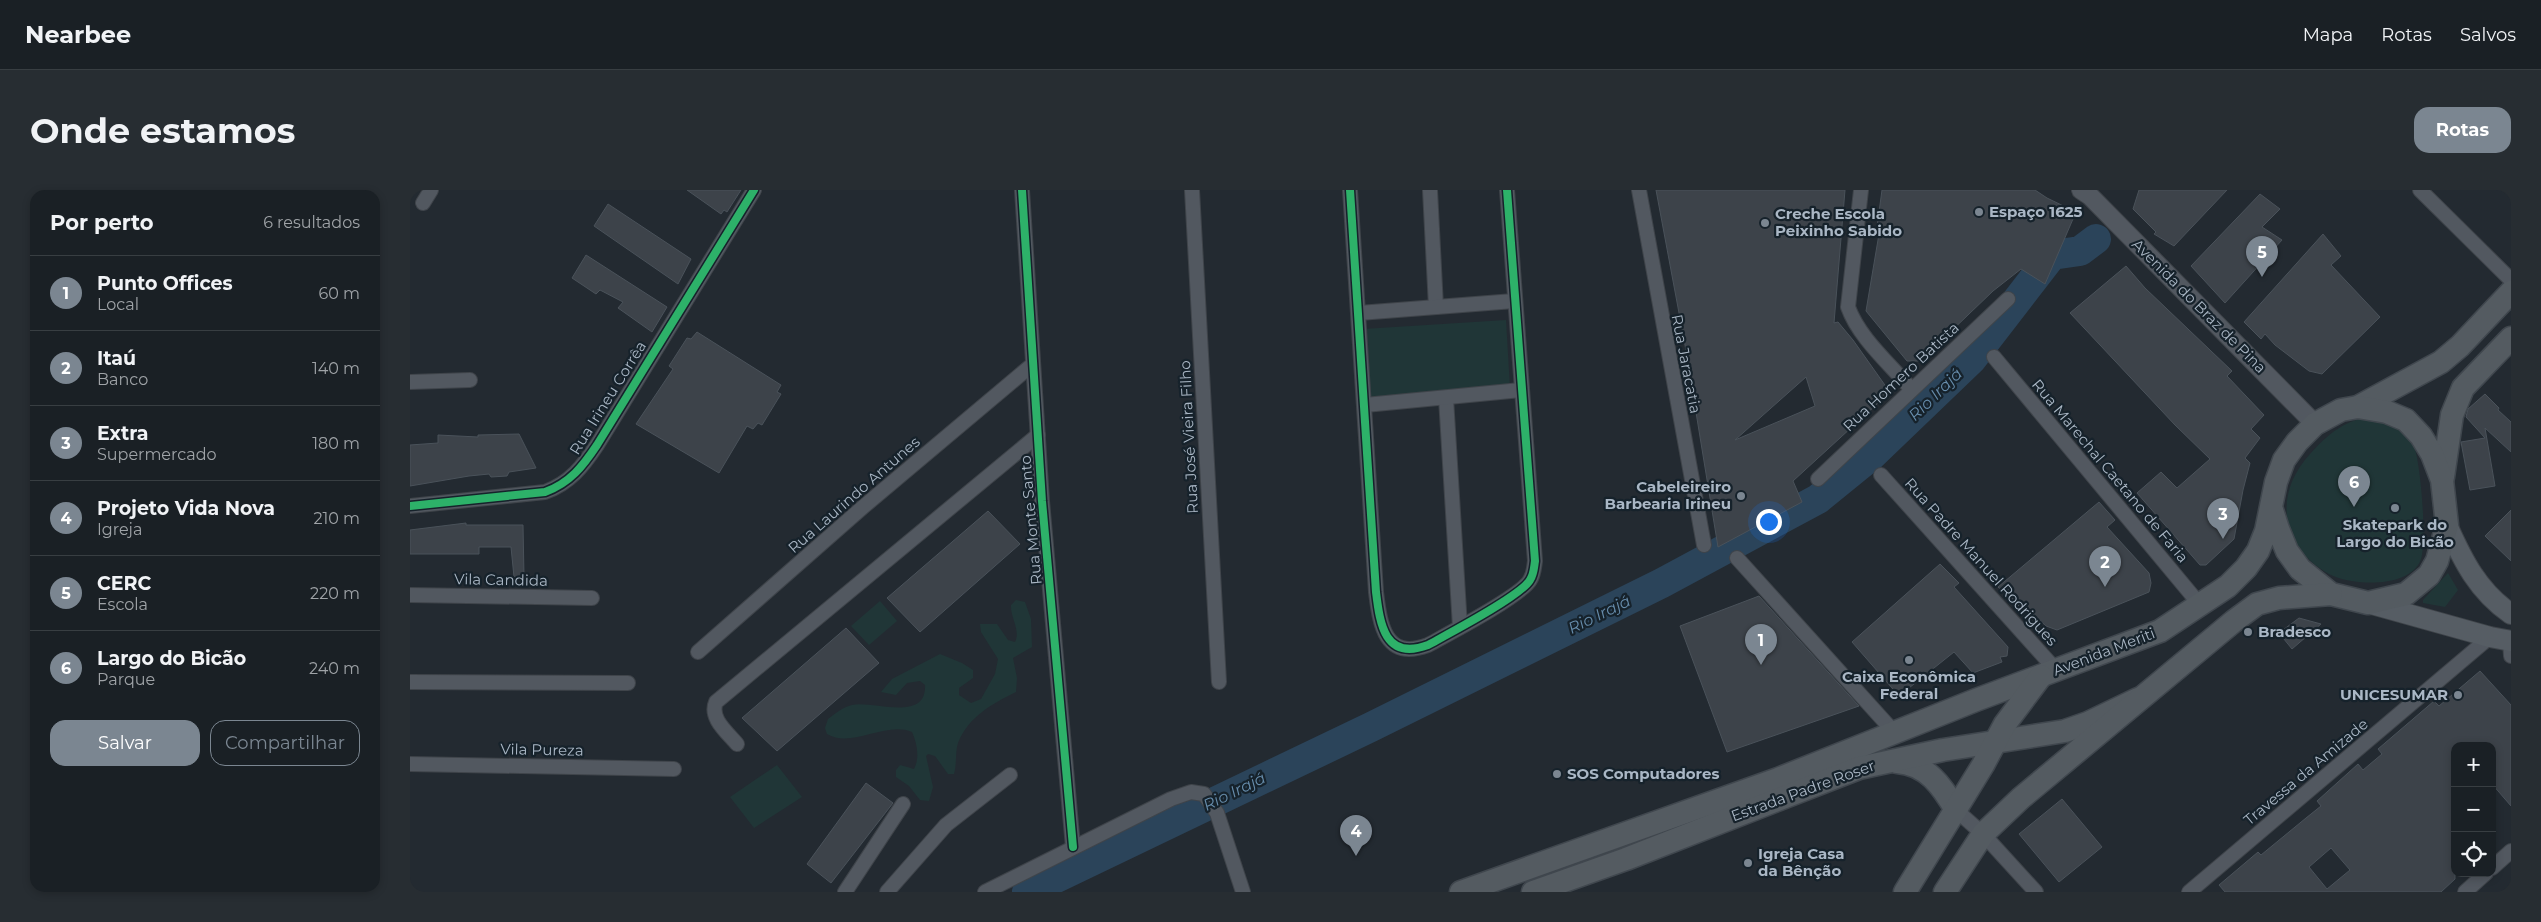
<!DOCTYPE html>
<html lang="pt">
<head>
<meta charset="utf-8">
<style>
  body { margin:0; font-family:Montserrat,sans-serif; background:#272d32; color:#f1f3f6 }
  .controls { position:absolute; right:15px; bottom:15px; display:grid; overflow:hidden; border-radius:10px; box-shadow:0 2px 8px #0003 }
  .controls button { width:45px; height:45px; display:grid; place-items:center; padding:0; border:0; border-bottom:1px solid #383e42; background:#1a2025; color:#f1f3f6; font:25px sans-serif }
  .you { position:absolute; left:1358px; top:331px; width:18px; height:18px; margin:-12px; border:4px solid #fff; border-radius:50%; background:#1a73e8; box-shadow:0 0 0 8px #1a73e833 }
  .badge { display:grid; place-items:center; width:32px; height:32px; border-radius:50%; background:#7b8691; color:#fff; font-size:16px; font-weight:700 }
  .pin { position:absolute; translate:-50% -41px; filter:drop-shadow(0 1px 2px #0008) }
  .pin::after { content:''; position:absolute; top:26px; width:18px; height:15px; background:inherit; clip-path:polygon(0 0,100% 0,50% 100%) }
  .list { margin:0; padding:0; list-style:none }
  h2 { display:flex; justify-content:space-between; align-items:center; height:65px; margin:0; padding:0 20px; font-size:21px }
  h2 small { font-size:16px; font-weight:400; color:#9fa3a7 }
  .list li { display:grid; grid-template-columns:32px 1fr auto; gap:15px; align-items:center; box-sizing:border-box; height:75px; padding:0 20px; border-top:1px solid #383e42 }
  .list b { display:block; font-size:19px; white-space:nowrap }
  .list p { margin:0; font-size:16px; white-space:nowrap; color:#9fa3a7 }
  .list em { font-size:16px; font-style:normal; color:#9fa3a7 }
  .actions { display:flex; gap:10px; padding:15px 20px }
  .actions a { flex:1; padding:11px 0; border:1px solid #7b8691; border-radius:15px; text-align:center; font-size:18px; color:#7b8691 }
  .actions .main { background:#7b8691; color:#fff }
  .icon { flex:none; width:28px; height:28px; fill:none; stroke:currentColor; stroke-width:2; stroke-linecap:round; stroke-linejoin:round }
  .map { position:relative; flex:none; width:2101px; height:702px; overflow:hidden; border-radius:15px }
  header { display:flex; align-items:center; gap:30px; box-sizing:border-box; height:70px; padding:0 25px; background:#1a2025; border-bottom:1px solid #383e42 }
  header strong { font-size:24px }
  nav { display:flex; gap:28px; margin-inline-start:auto; font-size:18px }
  .intro { display:flex; align-items:center; justify-content:space-between; box-sizing:border-box; height:120px; padding:0 30px }
  h1 { margin:0; font-size:35px }
  .button { padding:12px 22px; border-radius:15px; background:#7b8691; color:#fff; font-size:18px; font-weight:700 }
  main { display:flex; gap:30px; padding:0 30px }
  aside { flex:1; background:#1a2025; border-radius:15px; box-shadow:0 2px 8px #0003 }
  .map>svg:first-child { display:block }
</style>
</head>
<body>
<header>
<strong>Nearbee</strong>
<nav><a>Mapa</a><a>Rotas</a><a>Salvos</a></nav>
</header>
<div class="intro"><h1>Onde estamos</h1><a class="button">Rotas</a></div>
<main>
<aside>
<h2>Por perto<small>6 resultados</small></h2>
<ul class="list">
<li><span class="badge">1</span><div><b>Punto Offices</b><p>Local</p></div><em>60 m</em></li>
<li><span class="badge">2</span><div><b>Itaú</b><p>Banco</p></div><em>140 m</em></li>
<li><span class="badge">3</span><div><b>Extra</b><p>Supermercado</p></div><em>180 m</em></li>
<li><span class="badge">4</span><div><b>Projeto Vida Nova</b><p>Igreja</p></div><em>210 m</em></li>
<li><span class="badge">5</span><div><b>CERC</b><p>Escola</p></div><em>220 m</em></li>
<li><span class="badge">6</span><div><b>Largo do Bicão</b><p>Parque</p></div><em>240 m</em></li>
</ul>
<div class="actions"><a class="main">Salvar</a><a>Compartilhar</a></div>
</aside>
<div class="map">
<svg width="2101" height="702" viewBox="0 0 2101 702">
  <rect width="100%" height="100%" fill="#232a31"/>
  <g fill="#203637">
    <path d="M1096,130L1100,198L958,208L953,139Z"/>
    <path d="M1963,226C1976,233 1996,239 2003,253C2011,271 2017,351 2011,369C2001,399 1941,396 1919,384C1870,357 1863,304 1900,264C1919,243 1935,230 1963,226Z"/>
    <path d="M2038,383L2048,400L2035,417L2013,413V410Z"/>
    <path d="M606,410L615,412L621,429L622,457L603,468L607,488L606,502C582,514 559,526 548,553C545,562 547,574 544,584H538L525,566L518,564L516,566L523,597L519,611L510,610L499,596L486,587V580L490,575L504,579C510,568 507,553 502,542C475,531 442,559 417,544L415,538L418,529C426,523 433,517 442,515C462,510 517,533 515,495L510,491L497,493L486,505L471,502L482,489L530,464L552,473L563,480V488L549,498V505L561,513L571,509L585,484L588,469L571,442L570,434H587L598,450L605,452C611,441 600,427 601,415Z"/>
    <path d="M470,411L487,431L459,455L441,436Z"/>
    <path d="M367,575L392,607L344,638L320,607Z"/>
  </g>
  <g fill="none" stroke-linecap="round" stroke-linejoin="round">
    <path stroke="#2b445a" stroke-width="30" d="M617,702L961,537L1252,393L1408,309L1462,265L1561,170L1642,65L1670,61L1686,49"/>
  </g>
  <g fill="#3d434a" stroke="#4a525a" fill-rule="evenodd">
    <path d="M277,0H331L317,22L314,20L311,24Z"/>
    <path d="M1246,0H1435L1424,133L1428,132L1443,150L1477,198L1478,204L1383,291L1392,312L1308,357L1275,155ZM1396,187L1405,216L1325,250Z"/>
    <path d="M1472,0H1625L1637,8L1666,22L1635,94L1611,79L1583,101L1510,171H1497L1456,121L1469,44H1466Z"/>
    <path d="M1729,0H1817L1764,56L1744,44L1746,42L1723,19Z"/>
    <path d="M1850,4L1870,19L1852,37L1872,50L1815,113L1781,76Z"/>
    <path d="M198,14L281,69L268,94L184,36Z"/>
    <path d="M1913,44L1931,66L1921,75L1970,127L1912,184L1899,181L1865,155L1855,144L1851,149L1834,132Z"/>
    <path d="M176,65L257,117L242,142L208,118L213,112L190,100L186,104L162,88Z"/>
    <path d="M1716,76L1735,98L1822,181L1817,186L1854,225L1841,239L1850,248L1835,268L1840,273L1833,300L1824,349L1796,375H1790L1727,303L1751,282L1767,298L1800,269L1765,235L1660,123Z"/>
    <path d="M287,142L371,195L367,202L371,204L352,235L348,233L343,239L337,236L309,283L226,234L263,179L259,176L277,148L281,149Z"/>
    <path d="M2075,204L2089,218L2088,220L2101,232V262L2075,238L2085,296L2060,300L2051,252L2075,248L2056,227L2058,219Z"/>
    <path d="M109,244L126,278L99,282L97,286L81,287L79,284L59,286L0,296V255L28,253V245L68,247V245Z"/>
    <path d="M1689,312L1705,330L1697,337L1739,383L1741,393L1739,402L1647,440L1636,436L1611,413L1608,416L1588,397Z"/>
    <path d="M2101,320V371L2075,346Z"/>
    <path d="M578,321L610,354L510,442L477,408Z"/>
    <path d="M56,333V335H113L114,387H104L101,357H69V364H0V340Z"/>
    <path d="M1530,374L1549,393L1544,397L1598,457L1597,466L1590,467L1592,472L1563,483L1544,462L1489,506L1442,452Z"/>
    <path d="M1349,406L1449,516L1317,562L1270,436Z"/>
    <path d="M1889,428L1911,434L1882,459L1869,443Z"/>
    <path d="M436,438L469,473L367,561L332,528Z"/>
    <path d="M2070,481L2101,515V616L2082,594V556H2045V689L2031,702H1815L1809,695L1848,662L1851,665L1896,628L1911,616L1907,611L1948,574L1953,580L1972,564L1968,559L2024,511L2029,516ZM1921,658L1940,680L1917,699L1899,677Z"/>
    <path d="M456,593L483,613L421,693L397,674Z"/>
    <path d="M1652,609L1692,657L1649,692L1609,644Z"/>
  </g>
  <g fill="none" stroke-linecap="round" stroke-linejoin="round">
    <defs>
      <g id="minor">
        <path d="M612,0L632,311L663,657"/>
        <path d="M782,0L809,492"/>
        <path d="M940,0L966,402C970,435 975,471 1018,455C1038,444 1111,406 1120,390C1124,384 1124,377 1125,371L1097,0"/>
        <path d="M1020,0L1026,117"/>
        <path d="M1229,0L1294,355"/>
        <path d="M1451,0L1438,117C1449,148 1480,174 1501,199"/>
        <path d="M2010,0L2101,90"/>
        <path d="M13,13L21,0"/>
        <path d="M949,123L1104,111"/>
        <path d="M1584,167L1791,416"/>
        <path d="M0,192L60,190"/>
        <path d="M1036,208L1050,437"/>
        <path d="M955,215L1111,200"/>
        <path d="M1471,285L1646,480"/>
        <path d="M1408,289L1598,109"/>
        <path d="M0,316L135,302C160,293 173,276 187,255L344,0"/>
        <path d="M1327,368L1484,542"/>
        <path d="M0,405L182,408"/>
        <path d="M2100,451L2101,466"/>
        <path d="M288,462L453,317L623,174"/>
        <path d="M0,492L218,493"/>
        <path d="M327,554C317,542 299,528 306,512L628,245"/>
        <path d="M0,574L264,579"/>
        <path d="M1546,620L1573,644L1626,702"/>
        <path d="M2082,678L2101,661"/>
        <path d="M435,702L493,614"/>
        <path d="M477,702L536,635L600,585"/>
        <path d="M575,702L761,609L781,602L794,604L807,623L833,702"/>
        <path d="M1779,702L2080,447"/>
        <path d="M2055,702L2076,683"/>
      </g>
      <path id="tertiary" d="M1671,0L1680,6L1905,234"/>
      <g id="secondary">
        <path d="M2037,335C2053,371 2068,401 2101,424"/>
        <path d="M1958,413L2080,447L2101,451"/>
      </g>
      <g id="primary">
        <path d="M1948,217L2031,172L2050,156L2101,102"/>
        <path d="M2033,287L2042,225L2053,198L2101,148"/>
        <path d="M1487,572C1517,574 1532,596 1546,620"/>
        <path d="M1051,702L1368,589L1566,510L1750,441L1818,396L1836,378L1848,361L1856,341L1866,292L1874,270L1887,252L1905,234L1931,220L1948,217L1977,222L1996,230L2011,246L2022,264L2032,290L2037,335L2027,371L2019,385L1996,404L1958,413L1921,404L1890,379L1877,361L1868,339L1861,317"/>
        <path d="M1123,702L1216,669L1449,578L1533,560L1655,541L1678,533L1728,509"/>
        <path d="M1495,702L1573,575L1595,534L1631,486"/>
        <path d="M1535,702L1573,644L1611,608L1824,431L1847,414L1869,408L1921,404"/>
      </g>
    </defs>
    <use href="#minor" stroke="#3f444a" stroke-width="16"/>
    <use href="#tertiary" stroke="#3f444a" stroke-width="20"/>
    <use href="#secondary" stroke="#3f444a" stroke-width="22"/>
    <use href="#primary" stroke="#40474e" stroke-width="25"/>
    <use href="#minor" stroke="#525860" stroke-width="14"/>
    <use href="#tertiary" stroke="#525860" stroke-width="18"/>
    <use href="#secondary" stroke="#565d64" stroke-width="20"/>
    <use href="#primary" stroke="#545b61" stroke-width="22"/>
    <defs>
      <g id="cycleway">
        <path d="M612,0L632,311L663,657"/>
        <path d="M940,0L966,402C970,435 975,471 1018,455C1038,444 1111,406 1120,390C1124,384 1124,377 1125,371L1097,0"/>
        <path d="M0,316L135,302C160,293 173,276 187,255L344,0"/>
      </g>
    </defs>
    <use href="#cycleway" stroke="#16222b" stroke-width="11"/>
    <use href="#cycleway" stroke="#2db169" stroke-width="8"/>
  </g>
  <g fill="#7b8691" stroke="#16222b" stroke-width="2">
    <circle cx="1569" cy="22" r="5"/>
    <circle cx="1355" cy="33" r="5"/>
    <circle cx="1331" cy="306" r="5"/>
    <circle cx="1985" cy="318" r="5"/>
    <circle cx="1838" cy="442" r="5"/>
    <circle cx="1499" cy="470" r="5"/>
    <circle cx="2048" cy="505" r="5"/>
    <circle cx="1147" cy="584" r="5"/>
    <circle cx="1338" cy="673" r="5"/>
  </g>
  <g text-anchor="middle" stroke-width="4.5" stroke-linejoin="round" paint-order="stroke">
    <g font-size="15" font-weight="bold" fill="#aab7c5" stroke="#16222b" text-anchor="start">
      <text x="1579" y="27">Espaço 1625</text>
      <text x="1365" y="29">Creche Escola<tspan x="1365" dy="17">Peixinho Sabido</tspan></text>
      <text x="1321" y="302" text-anchor="end">Cabeleireiro<tspan x="1321" dy="17">Barbearia Irineu</tspan></text>
      <text x="1985" y="340" text-anchor="middle">Skatepark do<tspan x="1985" dy="17">Largo do Bicão</tspan></text>
      <text x="1848" y="447">Bradesco</text>
      <text x="1499" y="492" text-anchor="middle">Caixa Econômica<tspan x="1499" dy="17">Federal</tspan></text>
      <text x="2038" y="510" text-anchor="end">UNICESUMAR</text>
      <text x="1157" y="589">SOS Computadores</text>
      <text x="1348" y="669">Igreja Casa<tspan x="1348" dy="17">da Bênção</tspan></text>
    </g>
    <g font-size="15" fill="#aab7c5" stroke="#16222b">
      <text transform="translate(1789 116) rotate(45)" y="5">Avenida do Braz de Pina</text>
      <text transform="translate(1276 174) rotate(79)" y="5">Rua Jaracatia</text>
      <text transform="translate(1491 187) rotate(-43)" y="5">Rua Homero Batista</text>
      <text transform="translate(198 208) rotate(-58)" y="5">Rua Irineu Corrêa</text>
      <text transform="translate(779 247) rotate(-93)" y="5">Rua José Vieira Filho</text>
      <text transform="translate(1700 281) rotate(50)" y="5">Rua Marechal Caetano de Faria</text>
      <text transform="translate(444 305) rotate(-41)" y="5">Rua Laurindo Antunes</text>
      <text transform="translate(621 330) rotate(-95)" y="5">Rua Monte Santo</text>
      <text transform="translate(1571 372) rotate(48)" y="5">Rua Padre Manuel Rodrigues</text>
      <text transform="translate(91 390) rotate(1)" y="5">Vila Candida</text>
      <text transform="translate(1694 462) rotate(-21)" y="5">Avenida Meriti</text>
      <text transform="translate(132 560) rotate(1)" y="5">Vila Pureza</text>
      <text transform="translate(1896 582) rotate(-40)" y="5">Travessa da Amizade</text>
      <text transform="translate(1393 601) rotate(-20)" y="5">Estrada Padre Roser</text>
    </g>
    <g font-size="16" font-style="italic" fill="#678dac" stroke="#16222b">
      <text transform="translate(1525 204) rotate(-44)" y="6">Rio Irajá</text>
      <text transform="translate(1189 424) rotate(-26)" y="6">Rio Irajá</text>
      <text transform="translate(824 601) rotate(-26)" y="6">Rio Irajá</text>
    </g>
  </g>
</svg>
<div class="controls">
<button>+</button>
<button>−</button>
<button><svg class="icon" aria-label="locate" viewBox="0 0 24 24"><circle cx="12" cy="12" r="6"/><path d="M12 2v4M12 18v4M2 12h4M18 12h4"/></svg></button>
</div>
<div class="you"></div>
<div class="pin badge" style="left:1351px;top:475px">1</div>
<div class="pin badge" style="left:1695px;top:397px">2</div>
<div class="pin badge" style="left:1813px;top:349px">3</div>
<div class="pin badge" style="left:946px;top:666px">4</div>
<div class="pin badge" style="left:1852px;top:87px">5</div>
<div class="pin badge" style="left:1944px;top:317px">6</div>
</div>
</main>
</body>
</html>
